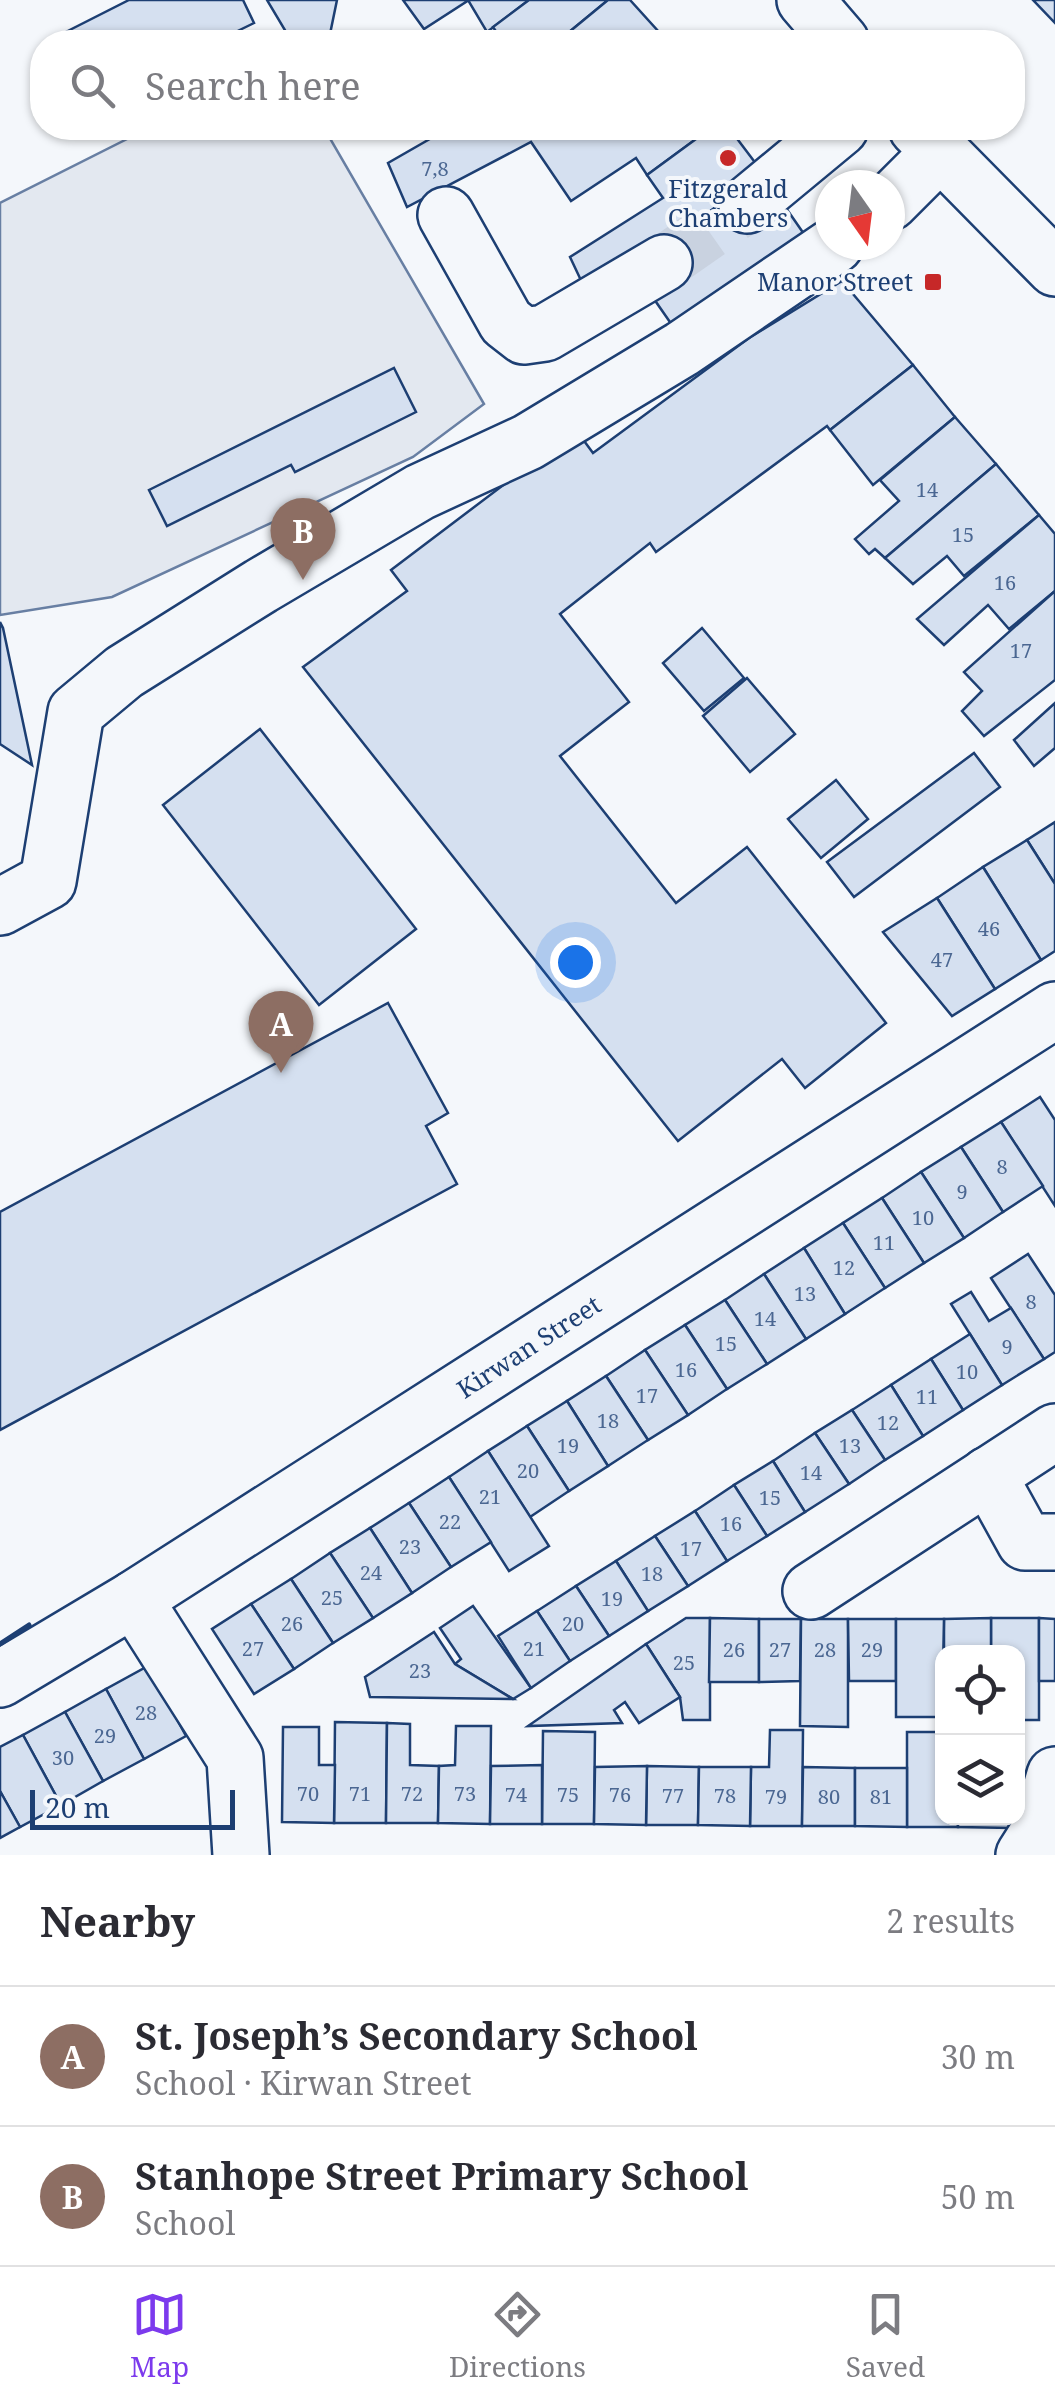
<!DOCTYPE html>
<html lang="en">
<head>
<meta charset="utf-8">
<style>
  body { margin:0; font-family:"Noto Serif",serif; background:#f7f7f7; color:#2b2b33 }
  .controls { position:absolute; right:30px; bottom:30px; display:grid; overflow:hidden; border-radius:20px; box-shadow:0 2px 8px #0004 }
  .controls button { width:90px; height:90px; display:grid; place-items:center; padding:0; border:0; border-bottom:2px solid #e1e1e2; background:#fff; color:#2b2b33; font:50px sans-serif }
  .compass { position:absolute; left:815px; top:170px; width:90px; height:90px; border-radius:50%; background:#fff; box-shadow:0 2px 8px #0004; rotate:166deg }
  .scale { position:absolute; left:30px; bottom:25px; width:205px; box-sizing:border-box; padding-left:10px; border:5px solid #1d3f73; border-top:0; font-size:28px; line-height:35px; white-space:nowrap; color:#1d3f73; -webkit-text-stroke:8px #f4f7fb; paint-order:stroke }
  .you { position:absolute; left:575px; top:962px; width:35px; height:35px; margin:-25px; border:8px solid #fff; border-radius:50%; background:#1a73e8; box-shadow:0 0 0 15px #1a73e833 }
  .badge { display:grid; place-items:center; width:65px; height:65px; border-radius:50%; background:#7c3aed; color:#fff; font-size:32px; font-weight:700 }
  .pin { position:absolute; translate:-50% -82px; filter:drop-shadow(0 2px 5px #0008) }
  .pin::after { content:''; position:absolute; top:52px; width:35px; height:30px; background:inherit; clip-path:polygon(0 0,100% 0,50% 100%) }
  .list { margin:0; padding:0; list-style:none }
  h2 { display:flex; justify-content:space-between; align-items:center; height:130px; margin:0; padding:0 40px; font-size:42px }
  h2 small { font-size:32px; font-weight:400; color:#7c7c81 }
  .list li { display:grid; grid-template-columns:65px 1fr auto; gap:30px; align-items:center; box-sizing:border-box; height:140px; padding:0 40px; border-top:2px solid #e1e1e2 }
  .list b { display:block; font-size:38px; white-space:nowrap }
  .list p { margin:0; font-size:32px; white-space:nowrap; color:#7c7c81 }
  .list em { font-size:32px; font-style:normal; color:#7c7c81 }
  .icon { flex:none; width:55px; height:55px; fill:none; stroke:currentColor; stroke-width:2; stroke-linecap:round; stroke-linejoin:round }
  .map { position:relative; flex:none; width:1055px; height:1855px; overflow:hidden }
  .search { position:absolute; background:#fff; box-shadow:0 2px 8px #0004; left:30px; right:30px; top:30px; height:110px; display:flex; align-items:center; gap:25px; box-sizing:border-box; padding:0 35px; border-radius:40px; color:#7c7c81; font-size:38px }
  .sheet { height:410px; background:#fff }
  nav { display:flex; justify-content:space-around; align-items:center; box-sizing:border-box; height:140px; border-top:2px solid #e1e1e2; background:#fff; font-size:28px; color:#7c7c81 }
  nav a { display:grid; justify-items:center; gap:5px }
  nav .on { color:#7c3aed }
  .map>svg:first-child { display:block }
</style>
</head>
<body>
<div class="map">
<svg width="1055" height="1855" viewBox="0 0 1055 1855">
  <rect width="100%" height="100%" fill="#f4f7fb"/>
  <path fill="#e3e8f0" stroke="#687fa3" stroke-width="2.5" d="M149,128H324L484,404L413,457L112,597L0,615V203Z"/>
  <g fill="#d5e0f0" stroke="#1d3f73" stroke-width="2.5">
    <path d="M129,0H243L254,23L215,42H46Z"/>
    <path d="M267,0H337L330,34L312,42H292Z"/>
    <path d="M403,0H469L424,29Z"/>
    <path d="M468,0H529L487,32Z"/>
    <path d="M529,0H608L557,42H543L537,34L525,42H503L493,27Z"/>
    <path d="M608,0H630L668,42H557Z"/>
    <path d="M1033,0H1055V23Z"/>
    <path d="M449,128H711L647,175L636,158L571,201L531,142L407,207L388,163Z"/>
    <path d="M711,128H729L763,173L655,251L586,291L570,257L663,198L647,175Z"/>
    <path d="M738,191L779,198L804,234L672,325L654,299L655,251Z"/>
    <path d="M842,281L913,365L830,430L827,426L656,552L650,543L560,614L629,702L560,756L676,903L747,847L886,1023L805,1088L782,1059L678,1141L303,667L407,591L391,570L576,430L593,453L749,338Z"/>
    <path d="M913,365L955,417L873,485L830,430Z"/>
    <path d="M394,368L416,412L295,472L291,465L167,526L149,490Z"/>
    <path d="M955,417L996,464L885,558L875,549L869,554L855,539L899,501L880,480Z"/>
    <path d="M996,464L1039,515L964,576L947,556L913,584L885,558Z"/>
    <path d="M1039,515L1055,534V591L1009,629L988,605L944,645L917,619Z"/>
    <path d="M1055,591V680L984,736L962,711L982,691L964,672Z"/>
    <path d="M0,622L3,628L32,765L0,744Z"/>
    <path d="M702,628L744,678L704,711L663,663Z"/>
    <path d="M747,678L795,734L750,772L703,716Z"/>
    <path d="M1055,703V748L1034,766L1014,740Z"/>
    <path d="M260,729L416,929L319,1005L163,805Z"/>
    <path d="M974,753L1000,787L854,897L827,862Z"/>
    <path d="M836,780L868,819L821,858L788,819Z"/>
    <path d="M1055,822V884L1027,840Z"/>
    <path d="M1027,840L1055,884V951L1041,960L983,867Z"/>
    <path d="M983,867L1041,960L995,989L937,898Z"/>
    <path d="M937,898L995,989L952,1016L883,932Z"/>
    <path d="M388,1003L448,1113L426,1126L457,1184L0,1430V1212Z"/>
    <path d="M1040,1097L1055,1120V1206L1001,1122Z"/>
    <path d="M1001,1122L1043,1186L1003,1212L961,1147Z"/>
    <path d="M961,1147L1003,1212L964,1238L921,1172Z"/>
    <path d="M921,1172L964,1238L924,1263L882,1198Z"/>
    <path d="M882,1198L924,1263L885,1288L843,1223Z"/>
    <path d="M843,1223L885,1288L845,1314L804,1248Z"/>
    <path d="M804,1248L845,1314L806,1339L764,1274Z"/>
    <path d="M1028,1254L1055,1295V1352L1044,1359L991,1278Z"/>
    <path d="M764,1274L806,1339L767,1364L725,1300Z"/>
    <path d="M971,1292L989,1321L1011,1308L1044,1359L1002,1385L951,1304Z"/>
    <path d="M725,1300L767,1364L727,1389L685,1325Z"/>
    <path d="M685,1325L727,1389L688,1415L645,1350Z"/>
    <path d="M970,1334L1002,1385L963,1410L931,1359Z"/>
    <path d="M645,1350L688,1415L648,1440L606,1376Z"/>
    <path d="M931,1359L963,1410L923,1436L891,1385Z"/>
    <path d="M606,1376L648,1440L608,1466L567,1401Z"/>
    <path d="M891,1385L923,1436L885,1460L852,1410Z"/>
    <path d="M567,1401L608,1466L569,1491L527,1426Z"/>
    <path d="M852,1410L885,1460L849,1484L815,1433Z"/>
    <path d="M527,1426L569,1491L530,1517L488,1451Z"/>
    <path d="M815,1433L849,1484L805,1512L773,1461Z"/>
    <path d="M488,1451L549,1546L509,1571L449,1477Z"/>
    <path d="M773,1461L805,1512L767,1536L734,1485Z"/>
    <path d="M449,1477L491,1542L451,1567L409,1503Z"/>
    <path d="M734,1485L767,1536L727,1561L695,1511Z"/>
    <path d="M409,1503L451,1567L412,1593L370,1528Z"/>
    <path d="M695,1511L727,1561L688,1586L655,1536Z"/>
    <path d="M370,1528L412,1593L373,1618L330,1553Z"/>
    <path d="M655,1536L688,1586L648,1611L616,1561Z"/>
    <path d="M330,1553L373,1618L333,1643L291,1579Z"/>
    <path d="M616,1561L648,1611L609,1636L576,1586Z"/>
    <path d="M291,1579L333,1643L294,1669L251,1604Z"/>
    <path d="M576,1586L609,1636L570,1661L537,1611Z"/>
    <path d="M251,1604L294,1669L254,1694L212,1629Z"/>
    <path d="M473,1606L531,1688L513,1699L455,1664L461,1659L440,1628Z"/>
    <path d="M537,1611L570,1661L531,1688L498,1636Z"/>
    <path d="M686,1618H710V1720H683L680,1697L646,1644Z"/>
    <path d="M710,1618L759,1619V1682H709Z"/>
    <path d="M991,1618H1039V1720H1018V1652H991Z"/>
    <path d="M991,1618V1652H944V1619Z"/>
    <path d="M1039,1618L1055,1619V1681H1039Z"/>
    <path d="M759,1619H801L800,1681L759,1682Z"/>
    <path d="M801,1619H848V1727L800,1726Z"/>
    <path d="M848,1619H896V1681H849Z"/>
    <path d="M896,1619H944L942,1717H896Z"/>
    <path d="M434,1632L455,1664L513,1699L370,1697L365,1677Z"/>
    <path d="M646,1644L680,1697L639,1723L625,1702L614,1710L622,1723L528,1726Z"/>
    <path d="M148,1666L186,1736L144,1759L106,1689Z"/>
    <path d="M106,1689L144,1759L103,1781L65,1712Z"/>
    <path d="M65,1712L103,1781L61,1805L23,1735Z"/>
    <path d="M335,1722L387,1723L386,1823H334Z"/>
    <path d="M387,1723L410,1724V1765L439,1766L438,1823H386Z"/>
    <path d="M456,1726H491L490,1824L438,1823L439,1766L455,1765Z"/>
    <path d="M283,1727H319V1765H335L334,1823L282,1822Z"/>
    <path d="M770,1730H803L802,1826H750L751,1767H769Z"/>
    <path d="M543,1731L595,1732L594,1824H542Z"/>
    <path d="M907,1732H942V1818H958V1827H907Z"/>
    <path d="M23,1735L61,1805L20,1827L0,1791V1747Z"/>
    <path d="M542,1765V1824H490L491,1766Z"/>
    <path d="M647,1766L699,1767L698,1825H646Z"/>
    <path d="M647,1766L646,1825L594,1824L595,1767Z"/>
    <path d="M699,1767H751L750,1826L698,1825Z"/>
    <path d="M803,1767L855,1768V1826H802Z"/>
    <path d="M855,1768H907V1827L855,1826Z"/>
    <path d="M0,1791L20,1827L0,1838Z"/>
    <path d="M958,1818H1011V1828L958,1827Z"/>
  </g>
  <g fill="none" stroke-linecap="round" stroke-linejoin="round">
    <path stroke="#c9d2e0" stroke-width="55" stroke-dasharray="55 28" stroke-linecap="butt" d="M664,263L747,205"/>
    <defs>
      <g id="minor">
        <path d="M890,202L940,152"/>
        <path d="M747,205L840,128"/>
        <path d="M446,215L506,322L524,336L545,333L664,263"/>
        <path d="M0,907L48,881L76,712L124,672L261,586L420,492L528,442L682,349L835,245"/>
        <path d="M988,1475L1025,1542H1055"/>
        <path d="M811,1591L1055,1432"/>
        <path d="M134,1599L235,1758L241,1855"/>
        <path d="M0,1679L134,1599L1055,1010"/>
        <path d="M1024,1855L1038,1833L1055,1775"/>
      </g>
      <g id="major">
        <path d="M805,0L841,42"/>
        <path d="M917,128L1055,268"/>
      </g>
    </defs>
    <use href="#minor" stroke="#1d3f73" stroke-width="60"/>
    <use href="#major" stroke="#1d3f73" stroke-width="60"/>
    <use href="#minor" stroke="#f4f7fb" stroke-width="55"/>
    <use href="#major" stroke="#f4f7fb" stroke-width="55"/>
    <path stroke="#1d3f73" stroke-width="5" d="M0,1644L29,1625"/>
  </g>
  <g fill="#c62828" stroke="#f4f7fb" stroke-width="4">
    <circle cx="728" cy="158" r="10"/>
    <rect x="923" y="272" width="20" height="20" rx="5"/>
  </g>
  <g text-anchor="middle" stroke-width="8" stroke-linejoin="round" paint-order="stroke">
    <g font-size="20" fill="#4b6792">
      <text x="435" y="176">7,8</text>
      <text x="927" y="497">14</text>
      <text x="963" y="542">15</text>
      <text x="1005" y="590">16</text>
      <text x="1021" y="658">17</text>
      <text x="989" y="936">46</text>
      <text x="942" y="967">47</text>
      <text x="1002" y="1174">8</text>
      <text x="962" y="1199">9</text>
      <text x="923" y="1225">10</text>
      <text x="884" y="1250">11</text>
      <text x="844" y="1275">12</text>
      <text x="805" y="1301">13</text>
      <text x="1031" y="1309">8</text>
      <text x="765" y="1326">14</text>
      <text x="726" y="1351">15</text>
      <text x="1007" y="1354">9</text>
      <text x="686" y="1377">16</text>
      <text x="967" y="1379">10</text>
      <text x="647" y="1403">17</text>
      <text x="927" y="1404">11</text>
      <text x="608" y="1428">18</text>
      <text x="888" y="1430">12</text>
      <text x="568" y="1453">19</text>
      <text x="850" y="1453">13</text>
      <text x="528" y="1478">20</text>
      <text x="811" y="1480">14</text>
      <text x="490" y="1504">21</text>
      <text x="770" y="1505">15</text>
      <text x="450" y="1529">22</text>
      <text x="731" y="1531">16</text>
      <text x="410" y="1554">23</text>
      <text x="691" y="1556">17</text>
      <text x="371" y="1580">24</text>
      <text x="652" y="1581">18</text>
      <text x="332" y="1605">25</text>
      <text x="612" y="1606">19</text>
      <text x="292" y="1631">26</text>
      <text x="573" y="1631">20</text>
      <text x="253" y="1656">27</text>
      <text x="534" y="1656">21</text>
      <text x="734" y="1657">26</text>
      <text x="780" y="1657">27</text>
      <text x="825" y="1657">28</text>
      <text x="872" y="1657">29</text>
      <text x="684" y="1670">25</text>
      <text x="420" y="1678">23</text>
      <text x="146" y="1720">28</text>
      <text x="105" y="1743">29</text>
      <text x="63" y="1765">30</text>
      <text x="308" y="1801">70</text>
      <text x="360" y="1801">71</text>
      <text x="412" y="1801">72</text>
      <text x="465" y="1801">73</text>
      <text x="516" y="1802">74</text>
      <text x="568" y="1802">75</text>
      <text x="620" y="1802">76</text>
      <text x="673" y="1803">77</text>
      <text x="725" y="1803">78</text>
      <text x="776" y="1804">79</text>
      <text x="829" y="1804">80</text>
      <text x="881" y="1804">81</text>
    </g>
    <g font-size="25" fill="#1d3f73" stroke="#f4f7fb">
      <text x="728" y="198">Fitzgerald<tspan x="728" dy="29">Chambers</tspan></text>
      <text x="913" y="291" text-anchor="end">Manor Street</text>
    </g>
    <g font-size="25" fill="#1d3f73" stroke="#f4f7fb">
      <text transform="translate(529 1347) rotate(-33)" y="9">Kirwan Street</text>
    </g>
  </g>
</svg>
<div class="controls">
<button><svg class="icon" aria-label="locate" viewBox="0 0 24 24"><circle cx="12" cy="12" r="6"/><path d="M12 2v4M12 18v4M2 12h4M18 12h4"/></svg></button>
<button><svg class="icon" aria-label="layers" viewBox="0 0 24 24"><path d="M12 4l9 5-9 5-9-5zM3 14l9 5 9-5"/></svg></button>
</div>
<svg class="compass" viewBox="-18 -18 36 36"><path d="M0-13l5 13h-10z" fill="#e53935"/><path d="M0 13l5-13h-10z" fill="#7c7c81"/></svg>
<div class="scale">20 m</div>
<div class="you"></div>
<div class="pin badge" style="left:281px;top:1073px;background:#8d6e63">A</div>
<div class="pin badge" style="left:303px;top:580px;background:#8d6e63">B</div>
<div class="search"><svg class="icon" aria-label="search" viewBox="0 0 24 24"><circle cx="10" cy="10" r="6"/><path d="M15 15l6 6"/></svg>Search here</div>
</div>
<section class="sheet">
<h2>Nearby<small>2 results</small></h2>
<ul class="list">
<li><span class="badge" style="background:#8d6e63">A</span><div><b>St. Joseph’s Secondary School</b><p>School · Kirwan Street</p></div><em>30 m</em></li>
<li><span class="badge" style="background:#8d6e63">B</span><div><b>Stanhope Street Primary School</b><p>School</p></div><em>50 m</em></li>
</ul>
</section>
<nav>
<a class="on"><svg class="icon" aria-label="map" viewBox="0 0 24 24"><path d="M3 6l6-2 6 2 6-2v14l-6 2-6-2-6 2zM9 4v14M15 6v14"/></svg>Map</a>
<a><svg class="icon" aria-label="directions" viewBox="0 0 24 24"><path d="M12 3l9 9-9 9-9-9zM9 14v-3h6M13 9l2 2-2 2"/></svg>Directions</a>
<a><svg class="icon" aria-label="saved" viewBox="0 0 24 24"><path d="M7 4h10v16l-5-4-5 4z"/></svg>Saved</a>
</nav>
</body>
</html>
